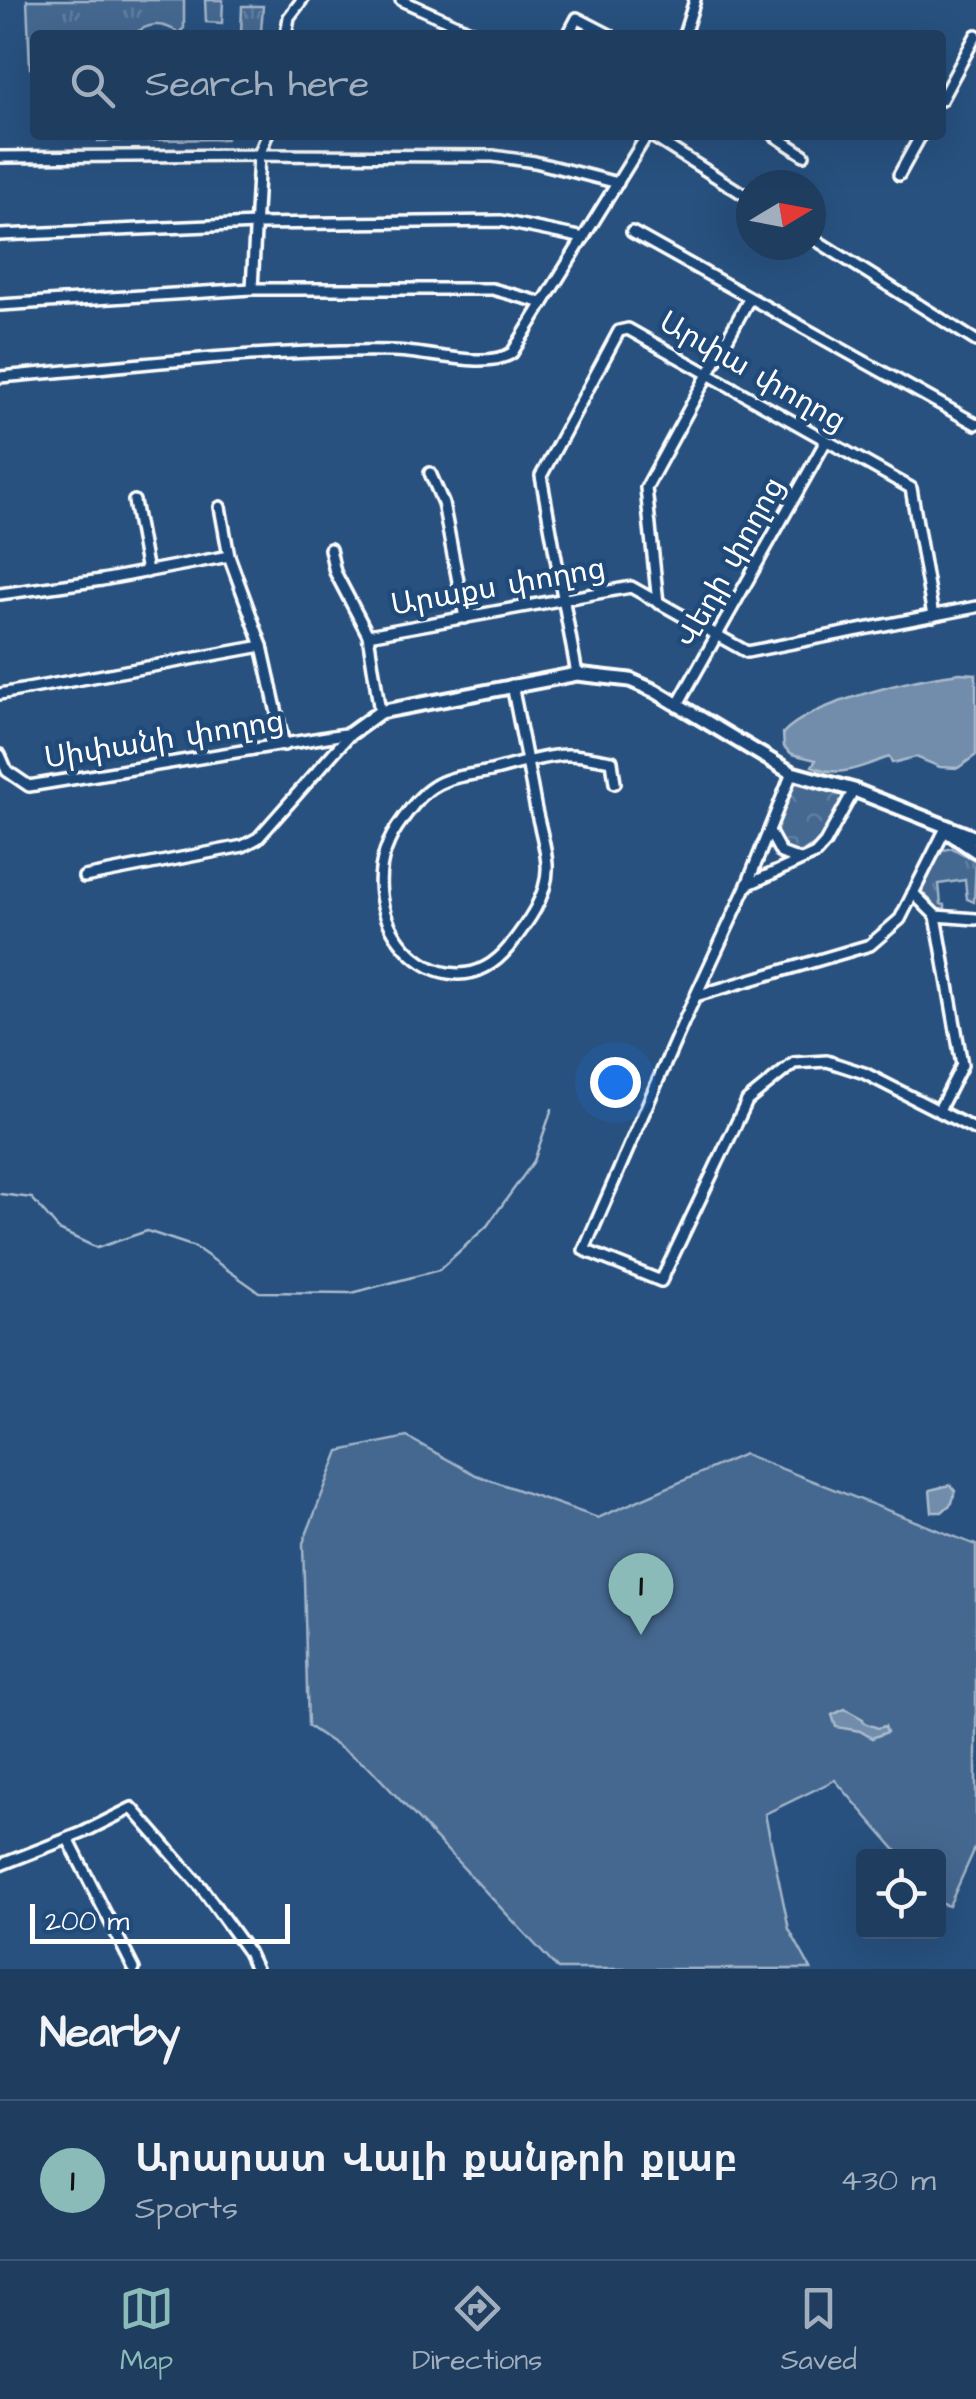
<!DOCTYPE html>
<html lang="en">
<head>
<meta charset="utf-8">
<style>
  body { margin:0; font-family:"Architects Daughter","Noto Sans Armenian",sans-serif; background:#2b4868; color:#f1f3f6 }
  .controls { position:absolute; right:30px; bottom:30px; display:grid; overflow:hidden; border-radius:10px; box-shadow:0 10px 40px #0002 }
  .controls button { width:90px; height:90px; display:grid; place-items:center; padding:0; border:0; border-bottom:2px solid #3c5674; background:#1e3d5f; color:#f1f3f6; font:50px sans-serif }
  .compass { position:absolute; left:736px; top:170px; width:90px; height:90px; border-radius:50%; background:#1e3d5f; box-shadow:0 10px 40px #0002; rotate:80deg }
  .scale { position:absolute; left:30px; bottom:25px; width:260px; box-sizing:border-box; padding-left:10px; border:5px solid #fff; border-top:0; font-size:28px; line-height:35px; white-space:nowrap; color:#fff; -webkit-text-stroke:8px #1f4a7a; paint-order:stroke }
  .you { position:absolute; left:615px; top:1082px; width:35px; height:35px; margin:-25px; border:8px solid #fff; border-radius:50%; background:#1a73e8; box-shadow:0 0 0 15px #1a73e833 }
  .badge { display:grid; place-items:center; width:65px; height:65px; border-radius:50%; background:#8bbbb9; color:#111; font-size:32px; font-weight:700 }
  .pin { position:absolute; translate:-50% -82px; filter:drop-shadow(0 2px 5px #0008) }
  .pin::after { content:''; position:absolute; top:52px; width:35px; height:30px; background:inherit; clip-path:polygon(0 0,100% 0,50% 100%) }
  .list { margin:0; padding:0; list-style:none }
  h2 { display:flex; justify-content:space-between; align-items:center; height:130px; margin:0; padding:0 40px; font-size:42px }
  h2 small { font-size:32px; font-weight:400; color:#a1aebd }
  .list li { display:grid; grid-template-columns:65px 1fr auto; gap:30px; align-items:center; box-sizing:border-box; height:160px; padding:0 40px; border-top:2px solid #3c5674 }
  .list b { display:block; font-size:38px; white-space:nowrap }
  .list p { margin:0; font-size:32px; white-space:nowrap; color:#a1aebd }
  .list em { font-size:32px; font-style:normal; color:#a1aebd }
  .icon { flex:none; width:55px; height:55px; fill:none; stroke:currentColor; stroke-width:2; stroke-linecap:round; stroke-linejoin:round }
  .map { position:relative; flex:none; width:976px; height:1969px; overflow:hidden }
  .search { position:absolute; background:#1e3d5f; box-shadow:0 10px 40px #0002; left:30px; right:30px; top:30px; height:110px; display:flex; align-items:center; gap:25px; box-sizing:border-box; padding:0 35px; border-radius:10px; color:#a1aebd; font-size:38px }
  .sheet { height:290px; background:#1e3d5f }
  nav { display:flex; justify-content:space-around; align-items:center; box-sizing:border-box; height:140px; border-top:2px solid #3c5674; background:#1e3d5f; font-size:28px; color:#a1aebd }
  nav a { display:grid; justify-items:center; gap:5px }
  nav .on { color:#8bbbb9 }
  .map>svg:first-child { display:block }
</style>
</head>
<body>
<div class="map">
<svg width="976" height="1969" viewBox="0 0 976 1969">
  <defs>
    <pattern id="grass-tufts" width="24" height="20" patternUnits="userSpaceOnUse" patternTransform="scale(2.5)"><rect width="24" height="20" fill="#446890"/><path d="M3 7l-1-3M5 7V3M7 7l1-3M15 17l-1-3M17 17v-4M19 17l1-3" fill="none" stroke="#607fa1"/></pattern>
    <pattern id="forest-crowns" width="20" height="18" patternUnits="userSpaceOnUse" patternTransform="scale(2.5)"><rect width="20" height="18" fill="#446890"/><path d="M2 6a3 3 0 1 1 6 0M12 15a3 3 0 1 1 6 0" fill="none" stroke="#607fa1"/></pattern>
  </defs>
  <rect width="100%" height="100%" fill="#28517f"/>
  <filter id="ink" filterUnits="userSpaceOnUse"><feTurbulence type="fractalNoise" baseFrequency=".01" numOctaves="2"/><feDisplacementMap in="SourceGraphic" scale="20" xChannelSelector="R" yChannelSelector="G"/><feConvolveMatrix kernelMatrix="1 2 1 2 8 2 1 2 1" color-interpolation-filters="sRGB"/></filter>
  <g filter="url(#ink)">
    <g fill="url(#grass-tufts)" stroke="#a2b4c8" stroke-width="2.5">
      <path d="M27,0H184V28L179,33C163,22 149,22 133,35H35V68H30Z"/>
      <path d="M205,0H223L222,23L206,22Z"/>
      <path d="M242,6H263L261,31L271,35H241Z"/>
      <path d="M97,135H228L226,139L98,141Z"/>
      <path d="M952,848L976,861L974,902L967,899L965,880L939,884L941,904L945,905V912L936,913L918,892L940,851Z"/>
    </g>
    <path fill="url(#forest-crowns)" stroke="#a2b4c8" stroke-width="2.5" d="M798,780L837,791L844,797L820,842L797,854C761,844 782,807 792,783Z"/>
    <path fill="#446890" stroke="#a2b4c8" stroke-width="2.5" d="M407,1437L476,1475L598,1518L744,1454L976,1545V1846L949,1906L939,1903L938,1856H901L835,1780L765,1814L789,1929L811,1969H558L370,1768L308,1726L303,1543L339,1451Z"/>
    <g fill="#718dab" stroke="#aabbcd" stroke-width="2.5">
      <path d="M960,673L976,674V755L958,768L940,767L916,757L892,763L889,757C862,766 840,779 812,766L816,760L792,754L784,747L783,733C812,702 916,678 960,673Z"/>
      <path d="M950,1485L955,1491L952,1503L942,1512H932L930,1490Z"/>
      <path d="M845,1709L863,1719L864,1723L878,1728L885,1726L887,1732L872,1738L860,1731L836,1727L832,1715Z"/>
    </g>
    <g fill="none" stroke-linecap="round" stroke-linejoin="round">
      <path stroke="#aabbcd" stroke-width="2.5" d="M0,1194L32,1198L59,1230L97,1248L147,1231L195,1247L259,1292L352,1293L439,1270L487,1226L534,1161L552,1109"/>
      <defs>
        <g id="minor">
          <path d="M401,0L479,35"/>
          <path d="M286,35L289,17L302,0"/>
          <path d="M568,35L577,18L610,35"/>
          <path d="M684,35L695,0"/>
          <path d="M941,100L976,35"/>
          <path d="M650,135L751,199"/>
          <path d="M774,135L804,155"/>
          <path d="M0,157L259,155L267,135"/>
          <path d="M899,175L921,135"/>
          <path d="M632,232L976,424"/>
          <path d="M0,235L256,224L501,221L584,238"/>
          <path d="M811,237L976,341"/>
          <path d="M252,289L259,155L493,156L535,162L618,183"/>
          <path d="M0,305L252,289H492L543,303"/>
          <path d="M0,377C130,366 261,349 392,351C425,351 486,370 512,353L647,135"/>
          <path d="M430,473L443,503L465,618"/>
          <path d="M134,501L147,572"/>
          <path d="M220,507L229,556L262,646L284,745"/>
          <path d="M330,549L335,572L368,635L380,712"/>
          <path d="M0,594L102,580L229,556"/>
          <path d="M658,603L646,488L749,299"/>
          <path d="M368,635L631,587L747,652L976,607"/>
          <path d="M577,674L541,476L619,331L628,329L911,488L933,616"/>
          <path d="M512,685C520,725 528,765 535,805C539,825 546,846 547,865C549,895 526,925 509,947C444,1027 333,912 402,820C410,809 420,795 433,787C449,776 472,775 491,771C515,765 542,756 566,755C581,754 597,759 612,761L615,783"/>
          <path d="M0,694L262,646"/>
          <path d="M677,706L826,441"/>
          <path d="M0,755L7,771L29,786L351,733"/>
          <path d="M792,773L747,885L683,1023L584,1250L661,1281L747,1101L794,1063L827,1061L864,1073L976,1130"/>
          <path d="M769,831L781,853L800,860"/>
          <path d="M84,877L243,846L258,838L351,733"/>
          <path d="M747,885L815,854L825,843L854,790"/>
          <path d="M913,893L936,916L962,1065L939,1110"/>
          <path d="M936,916L976,919"/>
          <path d="M699,995L870,945L900,919L947,826"/>
          <path d="M68,1839L134,1969"/>
          <path d="M0,1865L82,1833L132,1808L201,1887L248,1952L256,1969"/>
        </g>
        <g id="tertiary">
          <path d="M351,733L380,712L577,674L630,680L655,691L792,773L854,790L976,838"/>
          <path d="M948,832L976,851"/>
        </g>
      </defs>
      <use href="#minor" stroke="#fff" stroke-width="16"/>
      <use href="#tertiary" stroke="#fff" stroke-width="19"/>
      <use href="#minor" stroke="#1f4a7a" stroke-width="9"/>
      <use href="#tertiary" stroke="#1f4a7a" stroke-width="11"/>
    </g>
  </g>
  <g text-anchor="middle" stroke-width="9" stroke-linejoin="round" paint-order="stroke">
    <g font-size="30" fill="#fff" stroke="#1f4a7a">
      <text transform="translate(753 371) rotate(30)" y="10">Արփա փողոց</text>
      <text transform="translate(730 562) rotate(-61)" y="10">Վեդի փողոց</text>
      <text transform="translate(498 586) rotate(-10)" y="10">Արաքս փողոց</text>
      <text transform="translate(164 739) rotate(-9)" y="10">Սիփանի փողոց</text>
    </g>
  </g>
</svg>
<div class="controls">
<button><svg class="icon" aria-label="locate" viewBox="0 0 24 24"><circle cx="12" cy="12" r="6"/><path d="M12 2v4M12 18v4M2 12h4M18 12h4"/></svg></button>
</div>
<svg class="compass" viewBox="-18 -18 36 36"><path d="M0-13l5 13h-10z" fill="#e53935"/><path d="M0 13l5-13h-10z" fill="#a1aebd"/></svg>
<div class="scale">200 m</div>
<div class="you"></div>
<div class="pin badge" style="left:641px;top:1635px">1</div>
<div class="search"><svg class="icon" aria-label="search" viewBox="0 0 24 24"><circle cx="10" cy="10" r="6"/><path d="M15 15l6 6"/></svg>Search here</div>
</div>
<section class="sheet">
<h2>Nearby<small></small></h2>
<ul class="list">
<li><span class="badge">1</span><div><b>Արարատ Վալի քանթրի քլաբ</b><p>Sports</p></div><em>430 m</em></li>
</ul>
</section>
<nav>
<a class="on"><svg class="icon" aria-label="map" viewBox="0 0 24 24"><path d="M3 6l6-2 6 2 6-2v14l-6 2-6-2-6 2zM9 4v14M15 6v14"/></svg>Map</a>
<a><svg class="icon" aria-label="directions" viewBox="0 0 24 24"><path d="M12 3l9 9-9 9-9-9zM9 14v-3h6M13 9l2 2-2 2"/></svg>Directions</a>
<a><svg class="icon" aria-label="saved" viewBox="0 0 24 24"><path d="M7 4h10v16l-5-4-5 4z"/></svg>Saved</a>
</nav>
</body>
</html>
